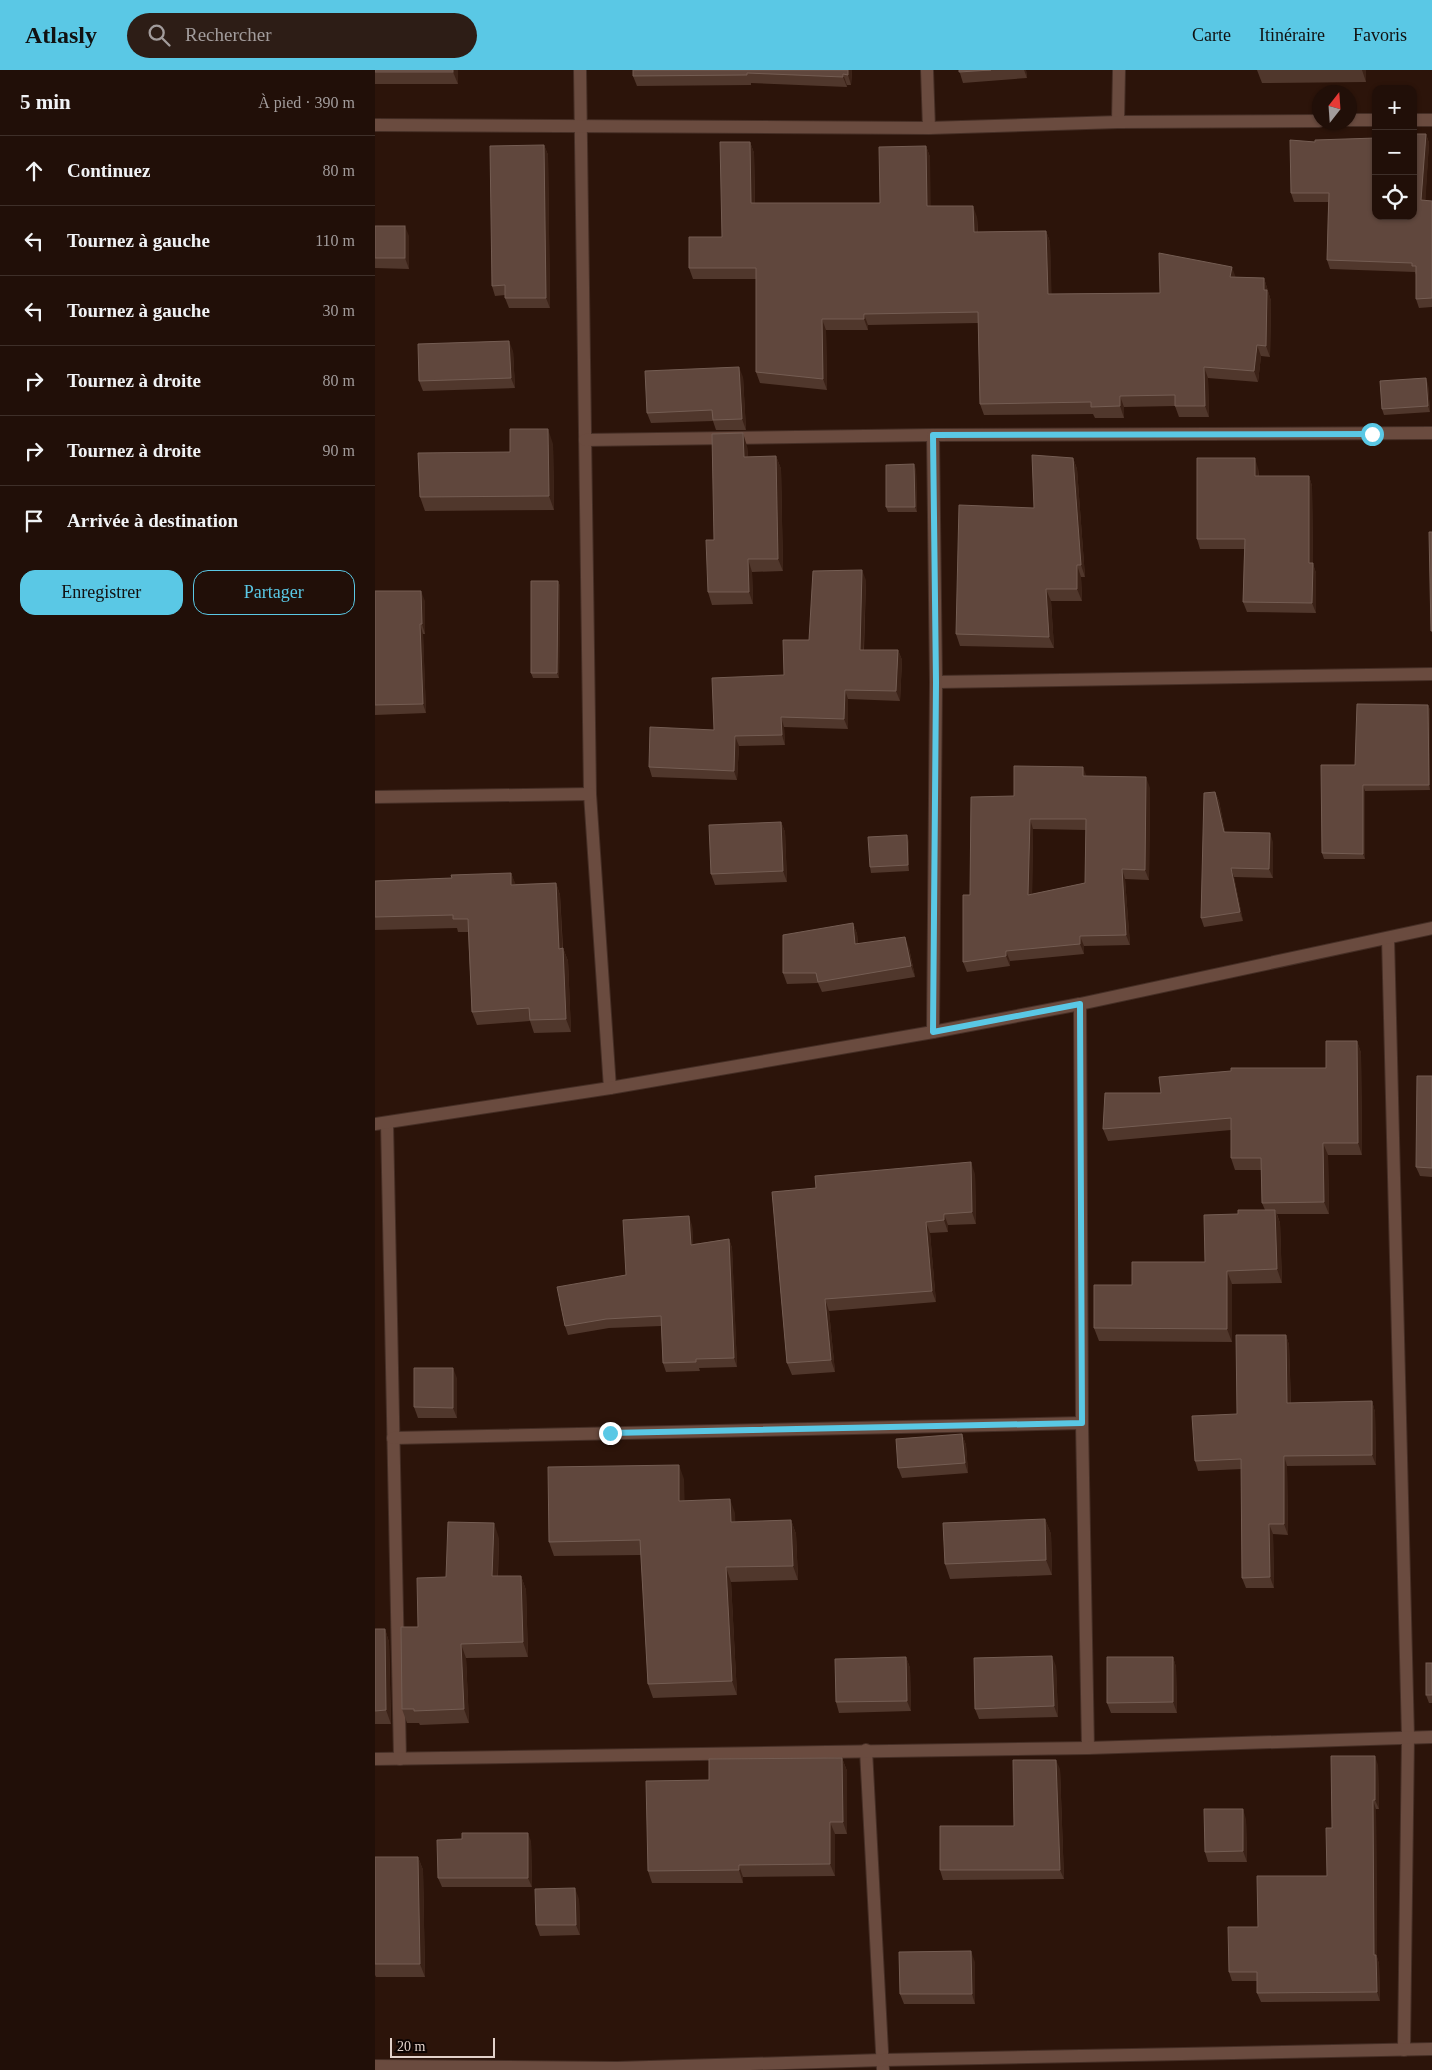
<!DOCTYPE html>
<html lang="fr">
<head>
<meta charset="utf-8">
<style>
  body { margin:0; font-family:Georgia,serif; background:#2d1d16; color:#f1f3f6 }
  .controls { position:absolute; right:15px; top:15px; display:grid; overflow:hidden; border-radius:10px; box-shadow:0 1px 4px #0004 }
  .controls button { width:45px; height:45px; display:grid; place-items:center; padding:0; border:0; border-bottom:1px solid #3e2f29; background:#210f08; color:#f1f3f6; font:25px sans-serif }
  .compass { position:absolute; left:937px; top:15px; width:45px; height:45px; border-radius:50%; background:#210f08; box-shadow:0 1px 4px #0004; rotate:17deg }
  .scale { position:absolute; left:15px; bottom:12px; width:105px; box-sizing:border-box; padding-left:5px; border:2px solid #e2d1ca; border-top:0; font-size:14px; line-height:18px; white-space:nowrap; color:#e2d1ca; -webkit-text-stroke:4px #0d0402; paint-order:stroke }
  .stop { position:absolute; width:15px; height:15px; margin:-11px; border:4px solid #5ac8e5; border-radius:50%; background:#fff }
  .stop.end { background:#5ac8e5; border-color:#fff; box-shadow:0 1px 5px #0008 }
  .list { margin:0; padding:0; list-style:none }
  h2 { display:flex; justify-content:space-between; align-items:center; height:65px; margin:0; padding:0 20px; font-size:21px }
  h2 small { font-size:16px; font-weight:400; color:#a29c9c }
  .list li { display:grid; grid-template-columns:32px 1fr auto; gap:15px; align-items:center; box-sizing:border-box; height:70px; padding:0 20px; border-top:1px solid #3e2f29 }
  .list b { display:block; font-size:19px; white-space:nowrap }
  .list em { font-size:16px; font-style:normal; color:#a29c9c }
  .actions { display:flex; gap:10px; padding:15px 20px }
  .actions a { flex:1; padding:11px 0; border:1px solid #5ac8e5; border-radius:15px; text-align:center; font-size:18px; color:#5ac8e5 }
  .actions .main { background:#5ac8e5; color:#111 }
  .icon { flex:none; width:28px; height:28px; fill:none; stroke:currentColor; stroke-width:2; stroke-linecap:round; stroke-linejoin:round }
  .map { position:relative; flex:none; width:1057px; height:2000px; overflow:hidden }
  header { display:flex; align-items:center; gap:30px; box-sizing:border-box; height:70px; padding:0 25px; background:#5ac8e5; color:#111 }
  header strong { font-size:24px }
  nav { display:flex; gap:28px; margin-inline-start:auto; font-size:18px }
  .search { width:350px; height:45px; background:#2d1d16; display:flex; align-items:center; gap:12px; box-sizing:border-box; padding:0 18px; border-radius:28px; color:#a29c9c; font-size:19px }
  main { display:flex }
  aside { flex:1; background:#210f08 }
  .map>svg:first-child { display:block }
</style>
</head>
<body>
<header>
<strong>Atlasly</strong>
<div class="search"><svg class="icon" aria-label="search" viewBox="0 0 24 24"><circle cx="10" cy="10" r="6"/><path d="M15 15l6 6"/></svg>Rechercher</div>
<nav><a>Carte</a><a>Itinéraire</a><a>Favoris</a></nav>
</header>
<main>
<aside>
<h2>5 min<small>À pied · 390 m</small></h2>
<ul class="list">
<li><svg class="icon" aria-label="ahead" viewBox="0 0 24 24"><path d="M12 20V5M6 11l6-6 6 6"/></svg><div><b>Continuez</b></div><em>80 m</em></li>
<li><svg class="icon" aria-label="left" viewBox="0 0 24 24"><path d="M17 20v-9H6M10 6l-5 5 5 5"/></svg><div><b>Tournez à gauche</b></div><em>110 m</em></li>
<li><svg class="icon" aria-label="left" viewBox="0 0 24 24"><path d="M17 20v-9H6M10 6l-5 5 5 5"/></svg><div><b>Tournez à gauche</b></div><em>30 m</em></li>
<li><svg class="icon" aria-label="right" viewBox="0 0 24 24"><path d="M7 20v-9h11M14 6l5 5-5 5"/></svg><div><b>Tournez à droite</b></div><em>80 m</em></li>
<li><svg class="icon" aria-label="right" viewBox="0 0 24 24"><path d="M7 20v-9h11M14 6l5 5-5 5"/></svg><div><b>Tournez à droite</b></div><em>90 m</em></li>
<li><svg class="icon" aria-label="arrive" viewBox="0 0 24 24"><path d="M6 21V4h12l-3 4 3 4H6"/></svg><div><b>Arrivée à destination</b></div></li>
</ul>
<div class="actions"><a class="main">Enregistrer</a><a>Partager</a></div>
</aside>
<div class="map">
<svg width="1057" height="2000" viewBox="0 0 1057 2000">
  <rect width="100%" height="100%" fill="#2c140a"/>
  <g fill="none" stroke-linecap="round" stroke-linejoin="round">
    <defs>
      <g id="minor">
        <path d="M205,0L215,724L235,1018"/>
        <path d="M552,0L554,58"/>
        <path d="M974,50H1001"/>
        <path d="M1038,50H1057"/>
        <path d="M743,52L744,0"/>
        <path d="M0,55L554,58L743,52L944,51"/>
        <path d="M210,370L558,365L1057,363"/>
        <path d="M561,612L1057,604"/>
        <path d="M0,727L215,724"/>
        <path d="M1013,868L1033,1667L1029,1980"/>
        <path d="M705,934L707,1353L713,1678"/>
        <path d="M558,962L561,612L558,365"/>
        <path d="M12,1053L25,1689"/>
        <path d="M18,1368L707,1353"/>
        <path d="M491,1680L508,2000"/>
        <path d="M0,1689L713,1678L1057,1667"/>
        <path d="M0,1996L242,1998L508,1990L1057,1979"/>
      </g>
      <path id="tertiary" d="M0,1054L235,1018L558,962L705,934L1057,858"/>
    </defs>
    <use href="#minor" stroke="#452e25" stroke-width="14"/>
    <use href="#tertiary" stroke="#452e25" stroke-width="14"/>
    <use href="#minor" stroke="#6a4b3f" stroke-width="12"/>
    <use href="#tertiary" stroke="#6a4b3f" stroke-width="12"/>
  </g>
  <g fill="#50372c" fill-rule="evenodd">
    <rect x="0" y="0" width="83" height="14"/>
    <path d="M258,0H477L476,15H472V17L376,13V15L262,16L258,6Z"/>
    <path d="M584,0H651L652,8L588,13Z"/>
    <path d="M882,0H991V12L887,13Z"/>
    <path d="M1051,64L1054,73L1050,131H1057V237L1044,238L1041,229V205L1040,202L955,199L952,190L953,132H919L916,123L940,72L1001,68Z"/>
    <path d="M375,72L379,83L380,133H505L551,76L555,87V136L602,147L603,162L671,161L675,172L676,224L785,223L860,207L889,208L896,231L895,287L886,286L883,312L833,308L834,347H804L800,336L749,337V348H720L718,344L609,345L605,334L603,253L493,255V260H451L452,320L385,313L381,302V209H318L314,198L347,167Z"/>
    <path d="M169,75L173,85L175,238H134L130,228V225L120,226L117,216Z"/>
    <path d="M0,156L34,166V199L0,198Z"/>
    <path d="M138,281L140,318L48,321L44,311Z"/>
    <path d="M368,307L371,360H341L338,351L276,353L272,343Z"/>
    <path d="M1053,314L1055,342L1009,345L1007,339Z"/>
    <path d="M178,374L179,440L50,441L45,427L135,382Z"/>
    <path d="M372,376L373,387L401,386L406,399L408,501L377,502L378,534L337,535L333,522L339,470Z"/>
    <path d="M698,388L702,399L710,507H706L707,531H676L679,578L585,576L581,564L659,438Z"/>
    <path d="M883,398L884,406H934L937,416L938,494L941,503V543L872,542L868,532L869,479H825L822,469Z"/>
    <path d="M541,399L542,442H513L511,437Z"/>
    <path d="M491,510L489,580H523L527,590L525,631L473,629V659L409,657L410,675L364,676L362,710L277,707L274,697L339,660L409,605L434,570Z"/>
    <path d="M183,511L185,516L184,608H158L156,603Z"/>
    <path d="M0,521L50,531V564H48L51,643L0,645Z"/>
    <path d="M1053,635L1055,640V720L990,721V789H949L947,783L980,695Z"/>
    <path d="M711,707L775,718L774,810L750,809L755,875L709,876V884L635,891V896L592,902L588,892L595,825L639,726ZM658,759L711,760L710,813L657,824Z"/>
    <path d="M840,722L844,731L850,762L898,772V808L859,807L868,851L829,857L826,848Z"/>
    <path d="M406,752L410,762L412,812L340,815L336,804Z"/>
    <path d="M534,771V801L496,803L495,797Z"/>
    <path d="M136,803L140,814L181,813L185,825L188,878L193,891L196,962L159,963L155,951L102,955L97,942L93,862H83L82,858L0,860V811L77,808Z"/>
    <path d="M478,853L482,864L483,874L534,878L540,907L447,922L443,913L412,914L408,903Z"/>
    <path d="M982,971L986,983L987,1085H953L954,1144H902L905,1153L907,1213L857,1214V1272L724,1271L719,1258L757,1215L830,1192L863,1144L890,1140L887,1133L886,1100H860L856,1088V1060L733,1071L728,1059L786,1023L951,998Z"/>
    <path d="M1057,1006V1107L1045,1106L1041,1097Z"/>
    <path d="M600,1104L601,1154L573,1155V1162L555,1163L561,1232L454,1241L460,1302L417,1305L412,1293L397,1122Z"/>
    <path d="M317,1155L318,1174L354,1169L357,1178L362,1297L324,1298L325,1301L291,1302L288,1293L286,1256L234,1258L193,1265L190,1256L251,1205Z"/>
    <path d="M911,1265L914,1275L916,1333L997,1331L1000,1342L1001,1395L912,1396L913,1465L898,1464L899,1518H871L867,1508V1399L823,1401L820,1391L862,1344Z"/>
    <path d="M82,1308V1348H43L39,1337Z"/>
    <path d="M587,1364L591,1375L593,1403L527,1408L523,1398Z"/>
    <path d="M309,1409V1431L360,1443V1452L416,1450L421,1464L423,1510L356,1512L362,1625L278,1628L273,1614L266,1485L179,1486L174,1472Z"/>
    <path d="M670,1449L676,1464L677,1505L575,1509L570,1494Z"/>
    <path d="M124,1468L123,1506H146L151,1520L153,1587L91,1588L94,1653L45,1655L44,1653H32L27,1639L43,1557L71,1507Z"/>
    <path d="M0,1559H10L14,1572L16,1654H0Z"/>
    <path d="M531,1587L535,1598L536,1641L464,1643L461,1632Z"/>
    <path d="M798,1587L801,1597L802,1643H736L732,1633Z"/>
    <path d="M1057,1593V1633H1054L1051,1625Z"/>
    <path d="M681,1596L683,1647L604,1649L600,1639Z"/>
    <path d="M467,1688L472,1701V1764H460V1806L368,1807V1813H277L273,1801L334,1710Z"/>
    <path d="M1003,1695L1004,1739H1001L1002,1887L1004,1894L1005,1931L886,1932L882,1923V1911H857L854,1902L883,1857L952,1806L957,1758Z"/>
    <path d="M685,1699L689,1809L568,1810L565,1800L639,1756Z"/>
    <path d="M871,1749L872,1792H833L830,1782Z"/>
    <path d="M87,1769L156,1771L157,1817H67L63,1808Z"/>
    <path d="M0,1787H43L48,1800L50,1907H1L0,1905Z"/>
    <path d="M204,1829L205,1865L165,1866L161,1855Z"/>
    <path d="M600,1892V1934H529L525,1924Z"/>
  </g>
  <g fill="#3b2217">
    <path d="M78,0H83V14L78,2Z"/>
    <path d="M473,0H477L476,15L473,5Z"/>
    <path d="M649,0H651L652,8Z"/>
    <path d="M987,0H991V12Z"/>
    <path d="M468,4L472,15V17L468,7Z"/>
    <path d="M1051,64L1054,73L1050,139L1046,130Z"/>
    <path d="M375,72L379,83L380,145L376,133Z"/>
    <path d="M169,75L173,85L175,238L171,228Z"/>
    <path d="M551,76L555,87L556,147L552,136Z"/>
    <path d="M598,136L602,147L603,173L599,162Z"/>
    <path d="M30,156L34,166V199L30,188Z"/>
    <path d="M671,161L675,172L677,235L673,224Z"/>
    <path d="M857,197L861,208L855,207Z"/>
    <path d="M889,208L896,231L895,287L891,276L889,220Z"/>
    <path d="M489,244L493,255V260L489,249Z"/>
    <path d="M447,249L451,260L452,320L448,309Z"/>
    <path d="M134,271L138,281L140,318L136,308Z"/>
    <path d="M882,275L886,286L883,312L879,301Z"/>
    <path d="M364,297L368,307L371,360L367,349Z"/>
    <path d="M829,297L833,308L834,347L830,336Z"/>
    <path d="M1051,308L1053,314L1055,342L1053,336Z"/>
    <path d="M745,326L749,337V348L745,336Z"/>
    <path d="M173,359L178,374L179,440L174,426Z"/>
    <path d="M368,363L372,376L374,399L369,387Z"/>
    <path d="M401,386L406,399L408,501L403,489Z"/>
    <path d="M698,388L702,399L710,507L706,495Z"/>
    <path d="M880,388L883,398L884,416L880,406Z"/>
    <path d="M539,394L541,399L542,442L540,437Z"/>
    <path d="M934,406L937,416L938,494L941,503V543L937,533L934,493Z"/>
    <path d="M373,489L377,502L378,534L374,522Z"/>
    <path d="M702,495L706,507L707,531L702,519Z"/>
    <path d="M487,500L491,510L488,590L485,580Z"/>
    <path d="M183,511L185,516L184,608L182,603Z"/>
    <path d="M671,519L676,531L679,578L674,567Z"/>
    <path d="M46,521L50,531V564L47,554Z"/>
    <path d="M45,554L48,564L51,643L48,634Z"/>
    <path d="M523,580L527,590L525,631L521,621Z"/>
    <path d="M470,620L473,629V659L469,649Z"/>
    <path d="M1053,635L1055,640V720L1054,715Z"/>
    <path d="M406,647L409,657L410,675L407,665Z"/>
    <path d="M360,666L364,676L362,710L359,701Z"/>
    <path d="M708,697L712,707L708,706Z"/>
    <path d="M771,707L775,718L774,810L770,800Z"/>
    <path d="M988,715L990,721V789L988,784Z"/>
    <path d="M840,722L844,731L852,771L849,762Z"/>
    <path d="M655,749L658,759L657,835L653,825Z"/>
    <path d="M406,752L410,762L412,812L408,801Z"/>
    <path d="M895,763L898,772V808L894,799Z"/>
    <path d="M532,765L534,771V801L533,795Z"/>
    <path d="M856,798L859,807L868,851L865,842Z"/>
    <path d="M747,799L750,809L755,875L751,865Z"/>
    <path d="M136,803L141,815H136Z"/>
    <path d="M181,813L185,825L188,892L184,879Z"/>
    <path d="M478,853L482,864L484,885L480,874Z"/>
    <path d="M705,866L709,876V884L705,874Z"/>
    <path d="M530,867L534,878L540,907L536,896Z"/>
    <path d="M188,878L193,891L196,962L191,949Z"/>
    <path d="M631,881L635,891V896L631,886Z"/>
    <path d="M982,971L986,983L987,1085L983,1073Z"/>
    <path d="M948,1073L953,1085L954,1144L949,1132Z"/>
    <path d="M596,1092L600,1104L601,1154L597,1142Z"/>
    <path d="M900,1140L905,1153L907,1213L902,1199Z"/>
    <path d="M569,1144L573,1155V1162L569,1150Z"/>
    <path d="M314,1146L317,1155L319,1184L316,1175Z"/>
    <path d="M551,1152L555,1163L561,1232L557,1221Z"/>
    <path d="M354,1169L357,1178L362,1297L359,1288Z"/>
    <path d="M852,1201L857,1214V1272L852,1259Z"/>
    <path d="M450,1229L454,1241L460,1302L456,1290Z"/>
    <path d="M911,1265L914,1275L916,1343L912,1333Z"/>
    <path d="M78,1298L82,1308V1348L78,1338Z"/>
    <path d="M997,1331L1000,1342L1001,1395L997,1385Z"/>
    <path d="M587,1364L591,1375L593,1403L590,1393Z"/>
    <path d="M909,1386L912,1396L913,1465L909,1454Z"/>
    <path d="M304,1395L309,1409L310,1445L304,1431Z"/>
    <path d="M355,1429L360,1443L361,1466L356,1452Z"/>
    <path d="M670,1449L676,1464L677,1505L671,1490Z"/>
    <path d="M416,1450L421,1464L423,1510L418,1496Z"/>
    <path d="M119,1453L124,1468L122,1521L117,1506Z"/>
    <path d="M894,1454L898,1464L899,1518L895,1507Z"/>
    <path d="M351,1497L356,1512L362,1625L357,1611Z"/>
    <path d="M146,1506L151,1520L153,1587L148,1572Z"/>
    <path d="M10,1559L14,1572L16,1654L11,1640Z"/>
    <path d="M86,1574L91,1588L94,1653L89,1639Z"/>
    <path d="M677,1586L681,1596L683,1647L679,1636Z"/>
    <path d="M531,1587L535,1598L536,1641L532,1631Z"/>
    <path d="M798,1587L801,1597L802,1643L798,1632Z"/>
    <path d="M1000,1686L1003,1695L1004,1739L1000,1730Z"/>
    <path d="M467,1688L472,1701V1764L468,1752Z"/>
    <path d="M681,1690L685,1699L689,1809L685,1800Z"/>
    <path d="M998,1730L1001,1739L1002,1887L1004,1894L1005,1931L1002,1922L999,1885Z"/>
    <path d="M868,1739L871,1749L872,1792L868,1781Z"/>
    <path d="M455,1752L460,1764V1806L455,1794Z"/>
    <path d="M153,1763L156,1771L157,1817L153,1808Z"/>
    <path d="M43,1787L48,1800L50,1907L45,1894Z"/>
    <path d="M364,1795L368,1807V1813L364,1800Z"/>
    <path d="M200,1818L204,1829L205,1865L201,1855Z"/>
    <path d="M596,1881L600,1892V1934L597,1924Z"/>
  </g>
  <g fill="#60473d" stroke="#745d53" fill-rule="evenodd">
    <rect x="0" y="0" width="78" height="2"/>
    <path d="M258,0H473V5L468,4V7L372,3V5L258,6Z"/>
    <path d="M584,0H616L584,2Z"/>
    <path d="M1038,64H1051L1046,130L1057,131V228L1041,229V196H1037V193L952,190L954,123H916L915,70L940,72V70L1001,68V146H1038Z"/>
    <path d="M345,72H375L376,133H505L504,77L551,76L552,136H598L599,162L671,161L673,224L785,223L784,183L857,197L855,207L889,208V220H892L891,276L882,275L879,301L829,297L830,336H800V325L745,326V336L716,337V332L605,334L603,242L489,244V249H447L448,309L381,302V198H314V167H347Z"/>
    <path d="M169,75L171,228H130V215L117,216L115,76Z"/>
    <rect x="0" y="156" width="30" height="32"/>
    <path d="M134,271L136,308L44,311L43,274Z"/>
    <path d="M364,297L367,349L338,350L337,340L272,343L270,301Z"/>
    <path d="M1051,308L1053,336L1007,339L1005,311Z"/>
    <path d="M135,359H173L174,426L45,427L43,383L135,382Z"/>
    <path d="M368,363L369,387L401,386L403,489H373L374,522H333L331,470H339L337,364Z"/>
    <path d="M657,385L698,388L706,495H702V519H671L674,567L581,564L584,435L659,438Z"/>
    <path d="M822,388H880V406H934V493H938L937,533L868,532L870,469H822Z"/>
    <path d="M539,394L540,437H511V395Z"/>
    <path d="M1054,462H1057V561H1056Z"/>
    <path d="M487,500L485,580H523L521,621L470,620L469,649L406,647L407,665L360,666L359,701L274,697L275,657L339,660L337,608L409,605L408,570H434L438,501Z"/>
    <path d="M156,511H183L182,603H156Z"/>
    <path d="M0,521H46L47,554H45L48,634L0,635Z"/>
    <path d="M982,634L1053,635L1054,715H988V784L947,783L946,695H980Z"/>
    <path d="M639,696L708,697V706L771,707L770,800L747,799L751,865L705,866V874L631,881V886L588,892V825H595L596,727L639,726ZM655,749H711L710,813L653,825Z"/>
    <path d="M840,722L849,762L895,763L894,799L856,798L865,842L826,848L829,723Z"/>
    <path d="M406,752L408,801L336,804L334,755Z"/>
    <path d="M532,765L533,795L495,797L493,767Z"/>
    <path d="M136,803V815L181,813L184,879L188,878L191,949L155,950L154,938L97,942L93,849H78V845L0,847V811L77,808L76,805Z"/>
    <path d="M478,853L480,874L530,867L536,896L443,912L441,903H408V865Z"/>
    <path d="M951,971H982L983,1073H948L949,1132L887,1133L886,1088H856V1048L728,1059L730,1023H786L784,1007L856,1001V998H951Z"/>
    <path d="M1042,1006H1057V1098L1041,1097Z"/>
    <path d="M596,1092L597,1142L569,1144V1150L551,1152L557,1221L450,1229L456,1290L412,1293L397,1122L441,1118L440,1106Z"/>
    <path d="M863,1140H900L902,1199L852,1201V1259L719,1258V1215H757V1192H830L829,1145L863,1144Z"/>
    <path d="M314,1146L316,1175L354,1169L359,1288L321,1289V1292L288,1293L286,1246L231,1249L190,1256L182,1217L251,1205L248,1150Z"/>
    <path d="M861,1265H911L912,1333L997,1331V1385L909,1386V1454H894L895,1507L867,1508L866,1389L820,1391L817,1346L862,1344Z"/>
    <path d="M39,1298H78V1338L39,1337Z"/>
    <path d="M587,1364L590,1393L523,1398L521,1369Z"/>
    <path d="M304,1395V1431L355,1429L356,1452L416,1450L418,1496L351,1497L357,1611L273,1614L265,1470L174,1472L173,1397Z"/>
    <path d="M670,1449L671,1490L570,1494L568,1453Z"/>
    <path d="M73,1452L119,1453L117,1506H146L148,1572L86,1574L89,1639L39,1641V1639H27L26,1557H43L42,1508L71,1507Z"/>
    <path d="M0,1559H10L11,1640L0,1641Z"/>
    <path d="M677,1586L679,1636L600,1639L599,1588Z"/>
    <path d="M531,1587L532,1631L461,1632L460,1589Z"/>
    <path d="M732,1587H798V1632L732,1633Z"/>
    <rect x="1051" y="1593" width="6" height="32"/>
    <path d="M956,1686H1000V1730H998L999,1885H1001L1002,1922L882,1923V1902H854L853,1857H883L882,1806H952L951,1758H957Z"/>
    <path d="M467,1688L468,1752H455V1794L364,1795V1800L273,1801L271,1711L334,1710V1689Z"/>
    <path d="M638,1690H681L685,1800H565V1756H639Z"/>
    <path d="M829,1739H868V1781L830,1782Z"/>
    <path d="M87,1763H153V1808H63L62,1770L87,1769Z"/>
    <path d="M0,1787H43L45,1894H0Z"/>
    <path d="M200,1818L201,1855H161L160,1819Z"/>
    <path d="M596,1881L597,1924H525L524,1882Z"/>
  </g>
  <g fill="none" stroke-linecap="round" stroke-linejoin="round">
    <path stroke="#5ac8e5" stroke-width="6" d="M235,1363L707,1353L705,934L558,962L561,612L558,365L997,364"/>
  </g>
</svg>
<div class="controls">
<button>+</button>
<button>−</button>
<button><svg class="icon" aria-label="locate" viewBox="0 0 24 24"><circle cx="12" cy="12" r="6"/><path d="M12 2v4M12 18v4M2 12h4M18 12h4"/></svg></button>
</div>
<svg class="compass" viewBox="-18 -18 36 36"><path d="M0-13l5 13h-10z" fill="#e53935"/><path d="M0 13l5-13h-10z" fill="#a29c9c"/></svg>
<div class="scale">20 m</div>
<div class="stop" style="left:997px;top:364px"></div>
<div class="stop end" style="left:235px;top:1363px"></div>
</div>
</main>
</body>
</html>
